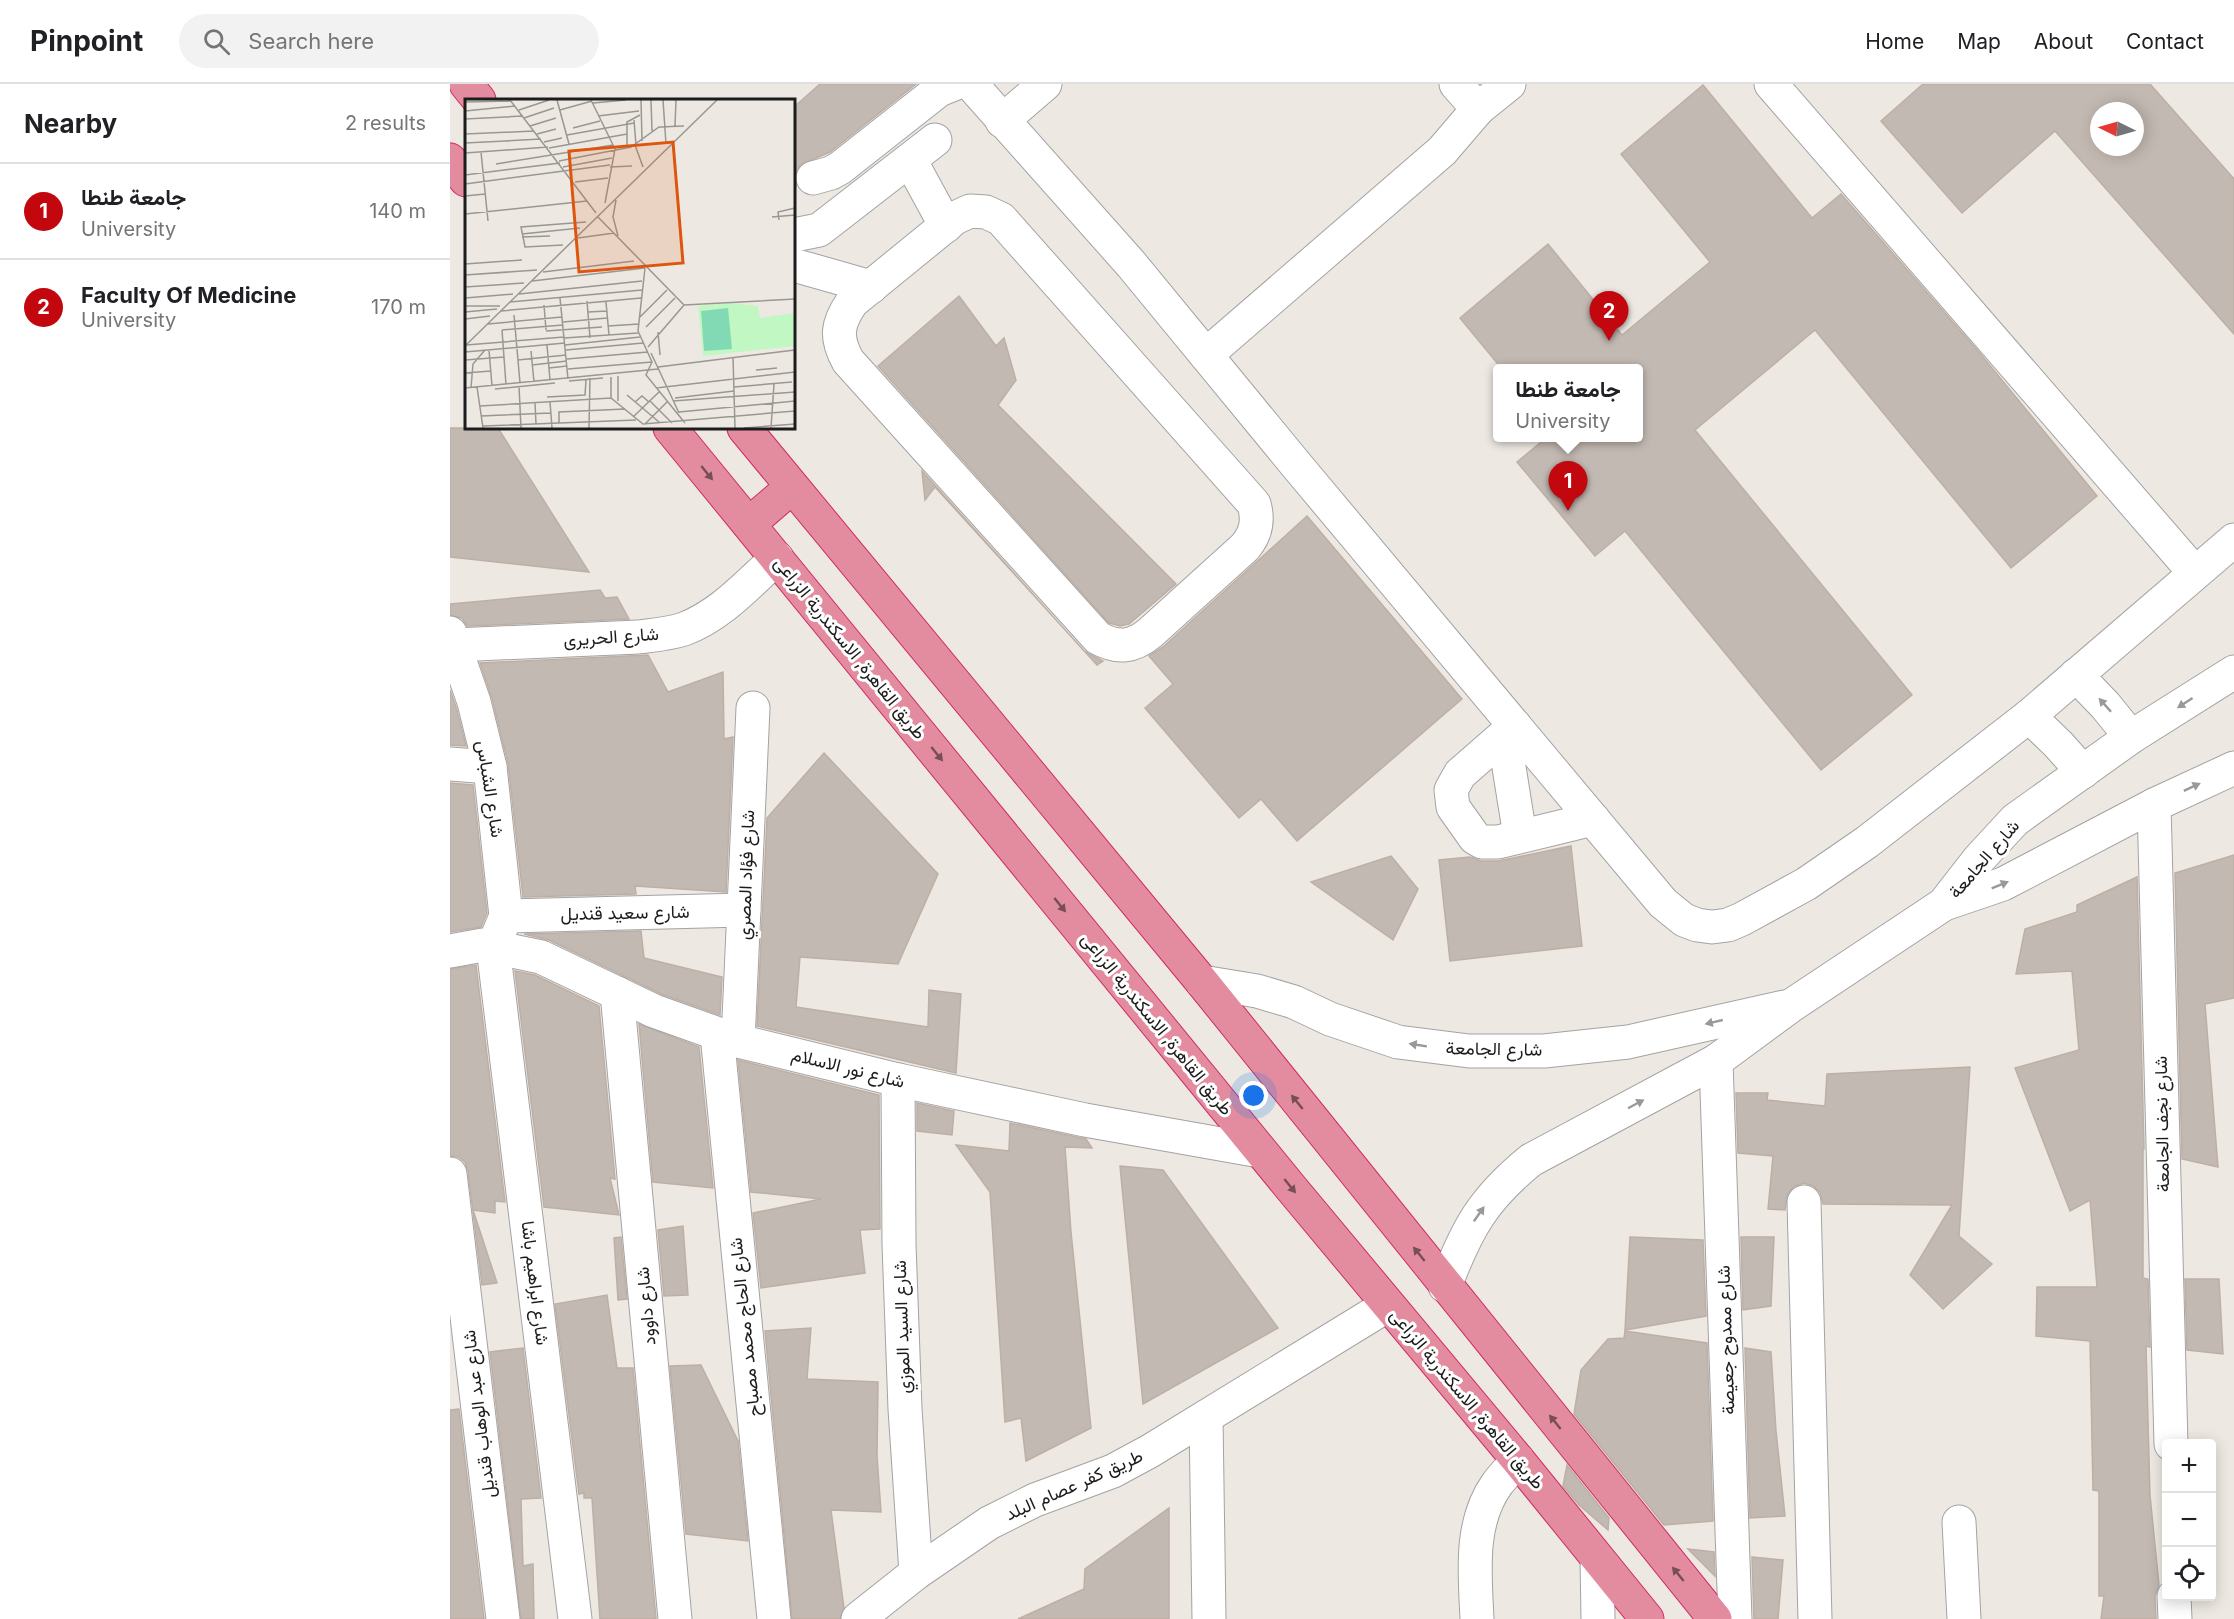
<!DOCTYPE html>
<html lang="en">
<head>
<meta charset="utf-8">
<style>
  body { margin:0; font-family:Inter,Vazirmatn,sans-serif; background:#f2f2f2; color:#202124 }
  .controls { position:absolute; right:18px; bottom:18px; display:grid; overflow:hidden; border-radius:6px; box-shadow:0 3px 15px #0003 }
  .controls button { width:54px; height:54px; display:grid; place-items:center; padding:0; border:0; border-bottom:2px solid #e0e0e0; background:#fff; color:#202124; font:30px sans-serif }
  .compass { position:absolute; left:1640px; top:18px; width:54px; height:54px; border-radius:50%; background:#fff; box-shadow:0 3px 15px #0003; rotate:275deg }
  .you { position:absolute; left:804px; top:1012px; width:21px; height:21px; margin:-15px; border:4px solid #fff; border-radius:50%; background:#1a73e8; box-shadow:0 0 0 9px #1a73e833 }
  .badge { display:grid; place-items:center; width:39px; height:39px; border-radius:50%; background:#c2070e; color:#fff; font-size:20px; font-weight:700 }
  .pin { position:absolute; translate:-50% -50px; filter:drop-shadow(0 2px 3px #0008) }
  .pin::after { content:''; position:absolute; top:32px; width:21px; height:18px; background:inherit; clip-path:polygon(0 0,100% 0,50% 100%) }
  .popup { position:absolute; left:1043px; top:280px; width:150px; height:78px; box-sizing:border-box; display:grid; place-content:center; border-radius:6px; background:#fff; filter:drop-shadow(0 2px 4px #0005); font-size:20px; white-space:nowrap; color:#757577 }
  .popup b { font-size:22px; color:#202124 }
  .popup::after { content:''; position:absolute; left:50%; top:100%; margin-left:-12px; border:12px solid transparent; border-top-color:#fff }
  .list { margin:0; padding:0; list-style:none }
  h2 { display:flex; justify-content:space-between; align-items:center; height:78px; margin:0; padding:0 24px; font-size:26px }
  h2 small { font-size:20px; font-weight:400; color:#757577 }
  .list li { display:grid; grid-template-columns:39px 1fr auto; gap:18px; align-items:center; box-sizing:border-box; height:96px; padding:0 24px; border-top:2px solid #e0e0e0 }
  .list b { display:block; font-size:22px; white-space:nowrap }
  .list p { margin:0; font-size:20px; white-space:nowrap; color:#757577 }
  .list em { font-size:20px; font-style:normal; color:#757577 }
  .icon { flex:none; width:33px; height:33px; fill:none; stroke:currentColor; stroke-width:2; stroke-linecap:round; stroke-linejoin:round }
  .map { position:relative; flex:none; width:1784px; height:1535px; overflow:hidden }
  header { display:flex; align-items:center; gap:36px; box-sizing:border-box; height:84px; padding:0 30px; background:#fff; border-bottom:2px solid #e0e0e0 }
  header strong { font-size:28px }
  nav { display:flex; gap:33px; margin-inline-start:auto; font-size:21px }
  .search { width:420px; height:54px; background:#f2f2f2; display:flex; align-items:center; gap:15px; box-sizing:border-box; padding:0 21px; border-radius:33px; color:#757577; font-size:22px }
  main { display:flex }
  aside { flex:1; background:#fff }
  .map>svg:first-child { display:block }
</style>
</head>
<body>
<header>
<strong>Pinpoint</strong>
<div class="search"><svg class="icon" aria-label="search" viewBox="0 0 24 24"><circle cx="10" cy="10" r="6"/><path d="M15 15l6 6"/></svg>Search here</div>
<nav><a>Home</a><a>Map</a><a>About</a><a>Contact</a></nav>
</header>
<main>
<aside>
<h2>Nearby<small>2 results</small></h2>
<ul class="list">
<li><span class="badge">1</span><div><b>جامعة طنطا</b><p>University</p></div><em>140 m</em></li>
<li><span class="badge">2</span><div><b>Faculty Of Medicine</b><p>University</p></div><em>170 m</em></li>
</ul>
</aside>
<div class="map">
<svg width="1784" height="1535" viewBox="0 0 1784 1535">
  <rect width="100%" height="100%" fill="#ede9e2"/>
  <g fill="#c2b9b2" stroke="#beafa5" stroke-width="1.5" fill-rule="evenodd">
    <path d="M370,0H466L380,68L350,81L345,89L346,102L344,103V23Z"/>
    <path d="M1473,0H1700L1784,95V250L1605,47L1512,129L1431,37ZM1649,27H1685V63H1649Z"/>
    <path d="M1253,1L1362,134L1391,110L1528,267L1647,412L1561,484L1365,246L1245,346L1462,611L1371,686L1175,447L1145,472L1067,378L1096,354H1188V285H1052L1010,234L1098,160L1172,251L1260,178L1171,70Z"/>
    <path d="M509,212L546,262L554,254L566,296L548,321L726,500L679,540L670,542L659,539L428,282Z"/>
    <path d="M0,344H48L139,488L0,473Z"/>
    <path d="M472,387L634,567L653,577L647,581L485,403L475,416Z"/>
    <path d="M857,432L1012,615L847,757L811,715L789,734L695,624L723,600L699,572L713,563Z"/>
    <path d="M150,506L155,514L167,513L179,535L17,542L12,534L0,531V520Z"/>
    <path d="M198,571L218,608L273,588L274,655L283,653L276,808L185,802L186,810L73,813L58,679L42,614L30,579Z"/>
    <path d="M0,606L6,623L16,662L0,661Z"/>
    <path d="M374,669L488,790L448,880L350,873L346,923L478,943L479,906L511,910L506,989L307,942L317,734Z"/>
    <path d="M0,699L23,701L37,829L31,843L0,848Z"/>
    <path d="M1121,762L1132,862L1000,877L989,776L1020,773L1031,777H1048Z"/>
    <path d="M1784,771V914L1755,920L1768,1083L1732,1075L1725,789Z"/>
    <path d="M941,772L968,805L943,856L861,798Z"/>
    <path d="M1687,793L1694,1065H1693V1194L1698,1195L1700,1263L1696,1262L1700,1411L1709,1501L1705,1512L1706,1535H1651L1654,1512H1649V1407L1643,1406L1640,1257L1586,1252L1587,1203H1647L1640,1116L1620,1127L1565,984L1629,966L1622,887L1566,890L1575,845L1627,828V821Z"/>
    <path d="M191,847L194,874L272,893L270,931L211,910L99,856L74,850Z"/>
    <path d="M26,881L55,1118L45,1117V1129L23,1126L47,1199L32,1201L18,1087L15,1078L8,1073L0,1072V885Z"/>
    <path d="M65,887L85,891L149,922L165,1095L160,1094L169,1131L94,1123Z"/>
    <path d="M189,940L249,963L263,1104L203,1098Z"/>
    <path d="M288,976L429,1011L430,1145L410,1146L415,1189L311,1204L303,1129L371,1115L301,1108Z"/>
    <path d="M1520,983L1509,1152L1542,1180L1493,1225L1460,1191L1502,1121L1373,1120L1370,1108L1363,1102L1354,1099L1345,1102L1338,1109L1335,1126L1318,1125L1323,1072L1288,1069L1286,1009H1318L1317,1016L1375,1022L1377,990Z"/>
    <path d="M467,1019L504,1027L502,1051L467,1047Z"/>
    <path d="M560,1039L636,1055L642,1064L615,1063L621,1148L641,1344L576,1377L571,1334L555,1338L540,1108L506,1061L559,1067Z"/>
    <path d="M670,1082L713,1086L828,1244L693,1320Z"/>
    <path d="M233,1142L238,1211L214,1212L208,1146Z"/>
    <path d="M171,1153L177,1215L168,1216L164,1154Z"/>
    <path d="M1180,1153L1253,1156L1256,1232L1175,1246Z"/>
    <path d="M1291,1153H1324L1321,1222L1293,1226Z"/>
    <path d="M1735,1195H1769L1773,1270L1737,1266Z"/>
    <path d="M157,1211L167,1284H183L206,1535H150L142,1414H134V1409L129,1410L105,1220Z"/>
    <path d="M361,1244L357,1295L428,1298L427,1372L431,1428L381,1426L394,1524L390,1535H342L315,1247Z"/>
    <path d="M1175,1247L1257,1259L1263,1437L1214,1441L1124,1330L1131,1286L1158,1255L1174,1254Z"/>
    <path d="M73,1264L91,1414L71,1415L73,1482L83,1480L84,1535H71L40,1268Z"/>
    <path d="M1295,1264L1321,1268L1326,1347L1335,1432L1300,1434Z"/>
    <path d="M251,1281L288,1357L298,1457L236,1450L220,1282Z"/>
    <path d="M9,1325L34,1535H0V1326Z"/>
    <path d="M1117,1381L1159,1434L1158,1446L1129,1421L1113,1402Z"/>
    <path d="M719,1424V1535H568L634,1505L635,1485Z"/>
    <path d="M1238,1465L1264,1468L1265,1492Z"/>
    <path d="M1302,1473L1333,1476L1328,1535H1304Z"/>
  </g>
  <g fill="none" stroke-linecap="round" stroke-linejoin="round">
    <defs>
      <g id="minor">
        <path d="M521,0L681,180L848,383L1213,819L1234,836L1247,841L1262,843L1278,841L1292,835L1356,800L1417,758L1579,632L1784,456"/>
        <path d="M1006,0L1028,25"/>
        <path d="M1321,0L1745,489"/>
        <path d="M552,37L595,0"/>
        <path d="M460,76L496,142"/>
        <path d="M363,94L381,89L390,84L489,6L504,0"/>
        <path d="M520,127L536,128L551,135L804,420C809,437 806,450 795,463L700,549C683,563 668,565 648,554L398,277C385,253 387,240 402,218L505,134Z"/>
        <path d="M344,151L369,146L485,56"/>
        <path d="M347,182L421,203"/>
        <path d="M756,271L992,67L1028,25L1059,0"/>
        <path d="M0,549L24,618L40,683L56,832L43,863L125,1535"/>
        <path d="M5,561L188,553C203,551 219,550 234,545C271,531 298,500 327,474"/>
        <path d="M1626,591L1655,621L1681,653"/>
        <path d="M1579,632L1608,660L1633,688"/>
        <path d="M1065,642L1010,690L1001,706L1003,723L1025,754L1032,758H1048L1143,735"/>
        <path d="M1054,652L1070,752"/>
        <path d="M0,680L40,683"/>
        <path d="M1704,721L1721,1360"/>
        <path d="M1494,820L1553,800L1704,721L1784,684"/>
        <path d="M56,832L294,826"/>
        <path d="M0,867L33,861L91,873L204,927L288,957L448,996L635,1036L810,1067"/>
        <path d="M752,898L807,907L844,918L880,935L948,958L1019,967H1094L1178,958L1334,923"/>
        <path d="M167,909L225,1535"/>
        <path d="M267,950L324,1535"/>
        <path d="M288,957L303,624"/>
        <path d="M1266,977L1285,1535"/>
        <path d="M448,996L449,1160L455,1325L466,1489"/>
        <path d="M0,1090L53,1535"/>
        <path d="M1354,1118L1365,1535"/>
        <path d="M995,1202C1017,1144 1033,1115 1081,1076L1266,977L1342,921L1494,820L1529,775L1565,736L1681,653L1784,588"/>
        <path d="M756,1333L759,1535"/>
        <path d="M1509,1438L1514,1535"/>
        <path d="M1147,1474L1148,1535"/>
        <path d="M1724,1512L1725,1535"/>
        <path d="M408,1535L466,1489L539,1439L585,1416L663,1387L700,1367L938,1221"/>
        <path d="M1027,1535C1025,1490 1019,1439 1047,1400C1053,1392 1061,1384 1068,1376"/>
      </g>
      <g id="highway">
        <path d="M16,0L29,16"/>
        <path d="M0,76L16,96"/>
        <path d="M220,344L842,1105L1068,1376L1197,1535"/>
        <path d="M294,344L752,898L1265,1535"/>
        <path d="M299,440L342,403"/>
      </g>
    </defs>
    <use href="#minor" stroke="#a3a3a3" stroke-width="35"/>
    <use href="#highway" stroke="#d12a69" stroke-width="35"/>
    <use href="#minor" stroke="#fff" stroke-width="33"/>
    <use href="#highway" stroke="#e38c9f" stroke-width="33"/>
  </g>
  <defs><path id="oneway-solid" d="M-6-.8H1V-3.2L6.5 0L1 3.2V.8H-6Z" transform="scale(1.5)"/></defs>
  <g fill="#764e57">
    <use href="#oneway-solid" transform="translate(257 389) rotate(51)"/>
    <use href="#oneway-solid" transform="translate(487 670) rotate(51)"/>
    <use href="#oneway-solid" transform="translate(610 821) rotate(51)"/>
    <use href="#oneway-solid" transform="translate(847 1018) rotate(-129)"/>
    <use href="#oneway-solid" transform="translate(840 1102) rotate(51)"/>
    <use href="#oneway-solid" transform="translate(969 1170) rotate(-129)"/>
    <use href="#oneway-solid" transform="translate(1105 1338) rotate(-129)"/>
    <use href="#oneway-solid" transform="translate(1228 1490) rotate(-129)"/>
  </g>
  <g fill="#999">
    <use href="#oneway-solid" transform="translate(1735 619) rotate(147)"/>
    <use href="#oneway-solid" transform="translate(1655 621) rotate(-132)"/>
    <use href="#oneway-solid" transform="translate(1742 703) rotate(-25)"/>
    <use href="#oneway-solid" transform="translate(1550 801) rotate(-22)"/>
    <use href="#oneway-solid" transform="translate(1264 938) rotate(167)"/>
    <use href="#oneway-solid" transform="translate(968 961) rotate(-171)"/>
    <use href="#oneway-solid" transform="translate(1186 1020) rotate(-28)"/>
    <use href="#oneway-solid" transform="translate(1029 1130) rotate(-55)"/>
  </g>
  <g text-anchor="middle" stroke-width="6" stroke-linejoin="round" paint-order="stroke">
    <g font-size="18" fill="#1c1c1c" stroke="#fff">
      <text transform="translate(161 553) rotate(-4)" y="6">شارع الحريرى</text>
      <text transform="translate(400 564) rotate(51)" y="6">طريق القاهرة, الاسكندرية الزراعى</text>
      <text transform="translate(40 705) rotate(81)" y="6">شارع الشباس</text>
      <text transform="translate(1534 775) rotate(-49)" y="6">شارع الجامعة</text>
      <text transform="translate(296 791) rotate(-88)" y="6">شارع فؤاد المصري</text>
      <text transform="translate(175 829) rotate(-1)" y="6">شارع سعيد قنديل</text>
      <text transform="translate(707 940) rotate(51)" y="6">طريق القاهرة, الاسكندرية الزراعى</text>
      <text transform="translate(1044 965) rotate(1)" y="6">شارع الجامعة</text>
      <text transform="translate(398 984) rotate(14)" y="6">شارع نور الاسلام</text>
      <text transform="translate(1712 1040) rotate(-91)" y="6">شارع نجف الجامعة</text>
      <text transform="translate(85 1199) rotate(83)" y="6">شارع ابراهيم باشا</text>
      <text transform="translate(196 1222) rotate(-95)" y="6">شارع داوود</text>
      <text transform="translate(295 1243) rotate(-96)" y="6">شارع الحاج محمد مصباح</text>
      <text transform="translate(452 1243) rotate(-92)" y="6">شارع السيد الموزي</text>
      <text transform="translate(1276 1256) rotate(-92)" y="6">شارع ممدوح جعيصة</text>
      <text transform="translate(1017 1315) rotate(50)" y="6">طريق القاهرة, الاسكندرية الزراعى</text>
      <text transform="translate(29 1330) rotate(-97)" y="6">شارع عبد الوهاب قنديل</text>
      <text transform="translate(624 1401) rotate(-24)" y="6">طريق كفر عصام البلد</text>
    </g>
  </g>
  <g transform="translate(15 15)">
    <rect width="330" height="330" fill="#ede9e2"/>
    <path d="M267,204L293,207L295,219L330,214V247L238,257L233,207Z" fill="#c0f7c2"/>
    <path d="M263,209L267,250L239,252L236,212Z" fill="#82dab5"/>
    <path fill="none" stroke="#999793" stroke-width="1.5" d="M45,1L131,114M92,1L104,45M126,1L150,50L140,104M176,1L177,42M186,1L187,32M198,1L201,45M0,3L45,2M128,4L161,1M54,11L84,1M95,11L127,2M0,12L50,7M133,17L174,12M59,19L89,9M0,20L58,17M169,21L171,46M65,27L91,19M210,27L211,1M108,29L135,22M0,35L69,32M72,35L91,30M102,36L169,24M79,43L97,39M0,44L76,40M170,46L178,68M84,49L162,35M162,49V23L175,16M16,53L23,122M0,54L83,48M94,62L166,48L194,28L219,27M31,65L148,46M98,68L147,59M145,68L167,67M0,76L95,64M110,83L143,79M0,85L145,66M0,97L20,95M151,101L148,118L153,137M0,115L122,102M132,117L219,206M307,118L330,116M314,121L313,113L330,109M57,135L115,129M57,138L85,137M113,139L149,134M98,146L60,148L56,128L121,123M0,165L57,161M180,169L173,232L187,263L181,276L220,324M78,173L169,162M0,176L72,171M67,182L180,169M0,188L59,184M54,195L177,182M0,199L48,195M95,199L103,280M122,202L125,239M45,203L177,191M141,203L144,236M79,206L81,231M219,206L330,200M0,207H35M36,212L176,199M0,213L32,210M123,213L142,212M49,216L55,284M175,218L202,191M0,220L25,217M98,223L142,219M23,225L97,218M143,227L174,225M181,228L210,199M37,231L98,226M37,231L41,286M81,232L137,228M193,233L195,256M99,239L173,234M1,246L99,238M82,246L85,281M100,246L175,238M0,247L252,1M183,248L219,206M24,251L27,287M101,251L178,244M66,252L69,283M0,253L100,244M186,254L214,314M268,258L270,329M102,260L183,253M0,261L39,258M53,261L101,256M67,266L102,262M193,268L330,251M84,269L102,267M103,270L187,263M291,271L312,269M0,274L26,272M153,277V302M146,278V299M104,282L138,279M54,287L56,329M12,288L18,329M269,288L327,283M0,289L193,270M6,289L8,265L20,251M191,289L330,273M30,290L90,284M162,296L194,323M82,298L120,296L121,281M210,299L269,292M185,302L207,324M208,302L330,293M85,303L87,329M170,303L177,297L184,303M70,304L71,325M15,307L146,299L178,325L330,312M214,313L330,302M16,317L86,314M168,318L194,293M94,324V313L160,310M180,325L202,303M18,327L171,321M124,329L125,279M279,329L330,325M306,329L309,285"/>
    <path fill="#de560d" fill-opacity="0.15" stroke="#de560d" stroke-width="3" d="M208,43L218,164L114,173L104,52Z"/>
    <rect width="330" height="330" fill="none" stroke="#1c1c1c" stroke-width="3"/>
  </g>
</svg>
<div class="controls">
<button>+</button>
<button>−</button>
<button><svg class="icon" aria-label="locate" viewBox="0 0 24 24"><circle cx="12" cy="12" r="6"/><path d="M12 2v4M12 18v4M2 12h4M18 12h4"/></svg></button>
</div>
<svg class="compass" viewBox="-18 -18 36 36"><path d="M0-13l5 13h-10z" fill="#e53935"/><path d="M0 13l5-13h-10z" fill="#757577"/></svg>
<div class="you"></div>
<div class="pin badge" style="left:1118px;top:427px">1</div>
<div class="popup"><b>جامعة طنطا</b>University</div>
<div class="pin badge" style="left:1159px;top:257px">2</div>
</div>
</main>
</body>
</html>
